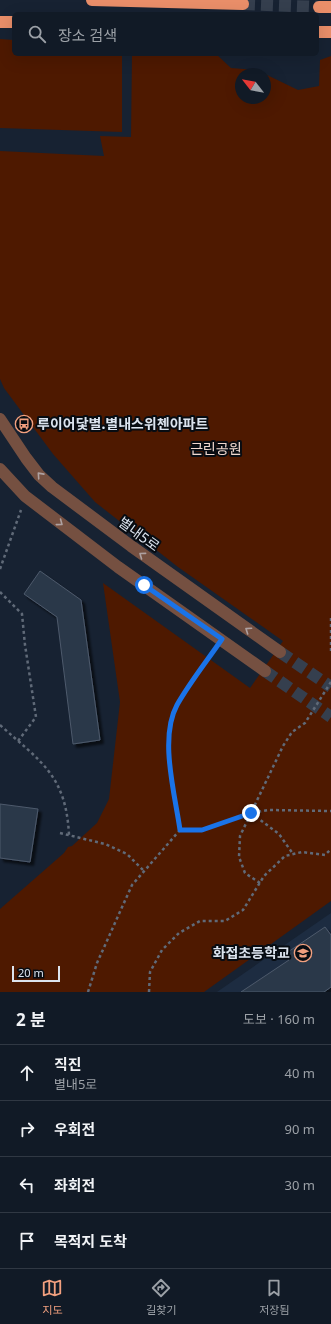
<!DOCTYPE html>
<html lang="ko">
<head>
<meta charset="utf-8">
<style>
  body { margin:0; font-family:"Noto Sans","Noto Sans KR",sans-serif; background:#1e2732; color:#f1f3f6 }
  .compass { position:absolute; left:235px; top:68px; width:36px; height:36px; border-radius:50%; background:#111a26; box-shadow:0 4px 16px #0002; rotate:301deg }
  .scale { position:absolute; left:12px; bottom:10px; width:48px; box-sizing:border-box; padding-left:4px; border:2px solid #dce4ef; border-top:0; font-size:11px; line-height:14px; white-space:nowrap; color:#dce4ef; -webkit-text-stroke:3px #070c12; paint-order:stroke }
  .stop { position:absolute; width:12px; height:12px; margin:-9px; border:3px solid #1a73e8; border-radius:50%; background:#fff }
  .stop.end { background:#1a73e8; border-color:#fff; box-shadow:0 1px 4px #0008 }
  .list { margin:0; padding:0; list-style:none }
  h2 { display:flex; justify-content:space-between; align-items:center; height:52px; margin:0; padding:0 16px; font-size:17px }
  h2 small { font-size:13px; font-weight:400; color:#9ca1a7 }
  .list li { display:grid; grid-template-columns:26px 1fr auto; gap:12px; align-items:center; box-sizing:border-box; height:56px; padding:0 16px; border-top:1px solid #303843 }
  .list b { display:block; font-size:15px; white-space:nowrap }
  .list p { margin:0; font-size:13px; white-space:nowrap; color:#9ca1a7 }
  .list em { font-size:13px; font-style:normal; color:#9ca1a7 }
  .icon { flex:none; width:22px; height:22px; fill:none; stroke:currentColor; stroke-width:2; stroke-linecap:round; stroke-linejoin:round }
  .map { position:relative; flex:none; width:331px; height:992px; overflow:hidden }
  .search { position:absolute; background:#111a26; box-shadow:0 4px 16px #0002; left:12px; right:12px; top:12px; height:44px; display:flex; align-items:center; gap:10px; box-sizing:border-box; padding:0 14px; border-radius:6px; color:#9ca1a7; font-size:15px }
  .sheet { height:276px; background:#111a26 }
  nav { display:flex; justify-content:space-around; align-items:center; box-sizing:border-box; height:56px; border-top:1px solid #303843; background:#111a26; font-size:11px; color:#9ca1a7 }
  nav a { display:grid; justify-items:center; gap:2px }
  nav .on { color:#f2a07f }
  .map>svg:first-child { display:block }
</style>
</head>
<body>
<div class="map">
<svg width="331" height="992" viewBox="0 0 331 992">
  <defs>
    <filter id="shadow"><feDropShadow dx="3.5" dy="3.5" stdDeviation="1" flood-color="#0009"/></filter>
  </defs>
  <rect width="100%" height="100%" fill="#172232"/>
  <path fill="#1d2c41" d="M331,913V992H217Z"/>
  <g fill="#4e1900">
    <path d="M0,39L14,40V54H122V132L0,128Z"/>
    <path d="M132,54H216L231,68L257,70L265,74H241V98H265V74L298,90L319,86L320,60L331,56V901L204,992H0V909L64,853L68,847L72,846L97,823L109,799L120,702L103,583L250,688L283,641L178,567L95,502L53,454L4,388L0,379V151L104,156L100,136L131,137Z"/>
  </g>
  <g fill="#2b3748" stroke="#4d5a6c" filter="url(#shadow)">
    <path d="M40,571L81,600L100,740L73,744L57,617L24,594Z"/>
    <path d="M0,804L38,809L30,862L0,858Z"/>
    <path d="M325,927L331,935V987L324,992H241L289,960L285,954Z"/>
  </g>
  <g fill="none" stroke-linecap="round" stroke-linejoin="round">
    <g stroke="#353f4e" stroke-width="12" stroke-dasharray="12 6" stroke-linecap="butt">
      <path d="M280,652L331,687"/>
      <path d="M265,671L331,717"/>
    </g>
    <path stroke="#353f4e" stroke-width="12" stroke-dasharray="12 6" stroke-linecap="butt" d="M243,4L319,7"/>
    <g stroke="#606a78" stroke-width="2.5" stroke-dasharray="3 3" stroke-linecap="butt">
      <path d="M0,569L21,510"/>
      <path d="M0,592L22,614L25,645L36,717L18,741"/>
      <path d="M331,618V654"/>
      <path d="M0,725C41,762 66,775 69,835"/>
      <path d="M251,813L279,834L293,854"/>
      <path d="M180,830C174,795 159,738 177,705C188,686 202,669 214,651"/>
      <path d="M60,833L105,844L127,854L144,871"/>
      <path d="M260,883L245,873L239,857L240,836L283,746L292,732L305,723L331,682"/>
      <path d="M88,992L97,963L132,885L180,830H202L251,813L269,810L331,811"/>
      <path d="M149,992L150,972L162,950L179,933L200,921H225L243,910L264,876L285,856L302,852L325,855L331,849"/>
    </g>
    <g stroke="#755041" stroke-width="12">
      <path d="M0,419L26,458L39,475L52,487L131,546L280,652"/>
      <path d="M0,469L25,496L118,567L265,671"/>
    </g>
    <g stroke="#e98e69" stroke-width="12">
      <path d="M92,0L243,4"/>
      <path d="M319,7H331"/>
      <path d="M0,22H14"/>
      <path d="M318,32H331"/>
    </g>
  </g>
  <defs><path id="oneway-chevron" d="M-2-3.5L2.5 0L-2 3.5" fill="none" stroke-width="1.6" stroke-linecap="round" stroke-linejoin="round"/></defs>
  <g stroke="#aea1a1">
    <use href="#oneway-chevron" transform="translate(40 475) rotate(-132)"/>
    <use href="#oneway-chevron" transform="translate(60 523) rotate(37)"/>
    <use href="#oneway-chevron" transform="translate(142 555) rotate(-144)"/>
    <use href="#oneway-chevron" transform="translate(248 630) rotate(-146)"/>
  </g>
  <g fill="none" stroke-linecap="round" stroke-linejoin="round">
    <path stroke="#1a73e8" stroke-width="5" d="M144,585L222,639C207,661 190,682 177,705C159,738 175,794 180,830H202L251,813"/>
  </g>
  <defs>
    <symbol id="bus-ring" viewBox="-11 -11 22 22"><circle r="9.5" fill="#070c12" stroke="#f2a07f" stroke-width="1.5"/><path d="M-5-6H5V4H4V6H2V4H-2V6H-4V4H-5ZM-3.5-4V0h7V-4ZM-3.5 1.2v1.5H-2V1.2ZM2 1.2v1.5H3.5V1.2Z" fill="#f2a07f"/></symbol>
    <symbol id="school-ring" viewBox="-11 -11 22 22"><circle r="9.5" fill="#070c12" stroke="#f2a07f" stroke-width="1.5"/><path d="M0-5L7-2L0 1L-7-2ZM-4 1L0 2.5L4 1V4Q0 6-4 4Z" fill="#f2a07f"/></symbol>
  </defs>
  <g fill-rule="evenodd">
    <use href="#bus-ring" x="14" y="414" width="20" height="20"/>
    <use href="#school-ring" x="293" y="943" width="20" height="20"/>
  </g>
  <g text-anchor="middle" stroke-width="4" stroke-linejoin="round" paint-order="stroke">
    <g font-size="14" font-weight="bold" fill="#dce4ef" stroke="#070c12" text-anchor="start">
      <text x="37" y="429">루이어닻별.별내스위첸아파트</text>
      <text x="290" y="958" text-anchor="end">화접초등학교</text>
    </g>
    <g font-size="14" fill="#f0d8ce" stroke="#070c12">
      <text x="216" y="454">근린공원</text>
    </g>
    <g font-size="14" fill="#dce4ef" stroke="#070c12">
      <text transform="translate(139 534) rotate(36)" y="5">별내5로</text>
    </g>
  </g>
</svg>
<svg class="compass" viewBox="-18 -18 36 36"><path d="M0-13l5 13h-10z" fill="#e53935"/><path d="M0 13l5-13h-10z" fill="#9ca1a7"/></svg>
<div class="scale">20 m</div>
<div class="stop" style="left:144px;top:585px"></div>
<div class="stop end" style="left:251px;top:813px"></div>
<div class="search"><svg class="icon" aria-label="search" viewBox="0 0 24 24"><circle cx="10" cy="10" r="6"/><path d="M15 15l6 6"/></svg>장소 검색</div>
</div>
<section class="sheet">
<h2>2 분<small>도보 · 160 m</small></h2>
<ul class="list">
<li><svg class="icon" aria-label="ahead" viewBox="0 0 24 24"><path d="M12 20V5M6 11l6-6 6 6"/></svg><div><b>직진</b><p>별내5로</p></div><em>40 m</em></li>
<li><svg class="icon" aria-label="right" viewBox="0 0 24 24"><path d="M7 20v-9h11M14 6l5 5-5 5"/></svg><div><b>우회전</b></div><em>90 m</em></li>
<li><svg class="icon" aria-label="left" viewBox="0 0 24 24"><path d="M17 20v-9H6M10 6l-5 5 5 5"/></svg><div><b>좌회전</b></div><em>30 m</em></li>
<li><svg class="icon" aria-label="arrive" viewBox="0 0 24 24"><path d="M6 21V4h12l-3 4 3 4H6"/></svg><div><b>목적지 도착</b></div></li>
</ul>
</section>
<nav>
<a class="on"><svg class="icon" aria-label="map" viewBox="0 0 24 24"><path d="M3 6l6-2 6 2 6-2v14l-6 2-6-2-6 2zM9 4v14M15 6v14"/></svg>지도</a>
<a><svg class="icon" aria-label="directions" viewBox="0 0 24 24"><path d="M12 3l9 9-9 9-9-9zM9 14v-3h6M13 9l2 2-2 2"/></svg>길찾기</a>
<a><svg class="icon" aria-label="saved" viewBox="0 0 24 24"><path d="M7 4h10v16l-5-4-5 4z"/></svg>저장됨</a>
</nav>
</body>
</html>
